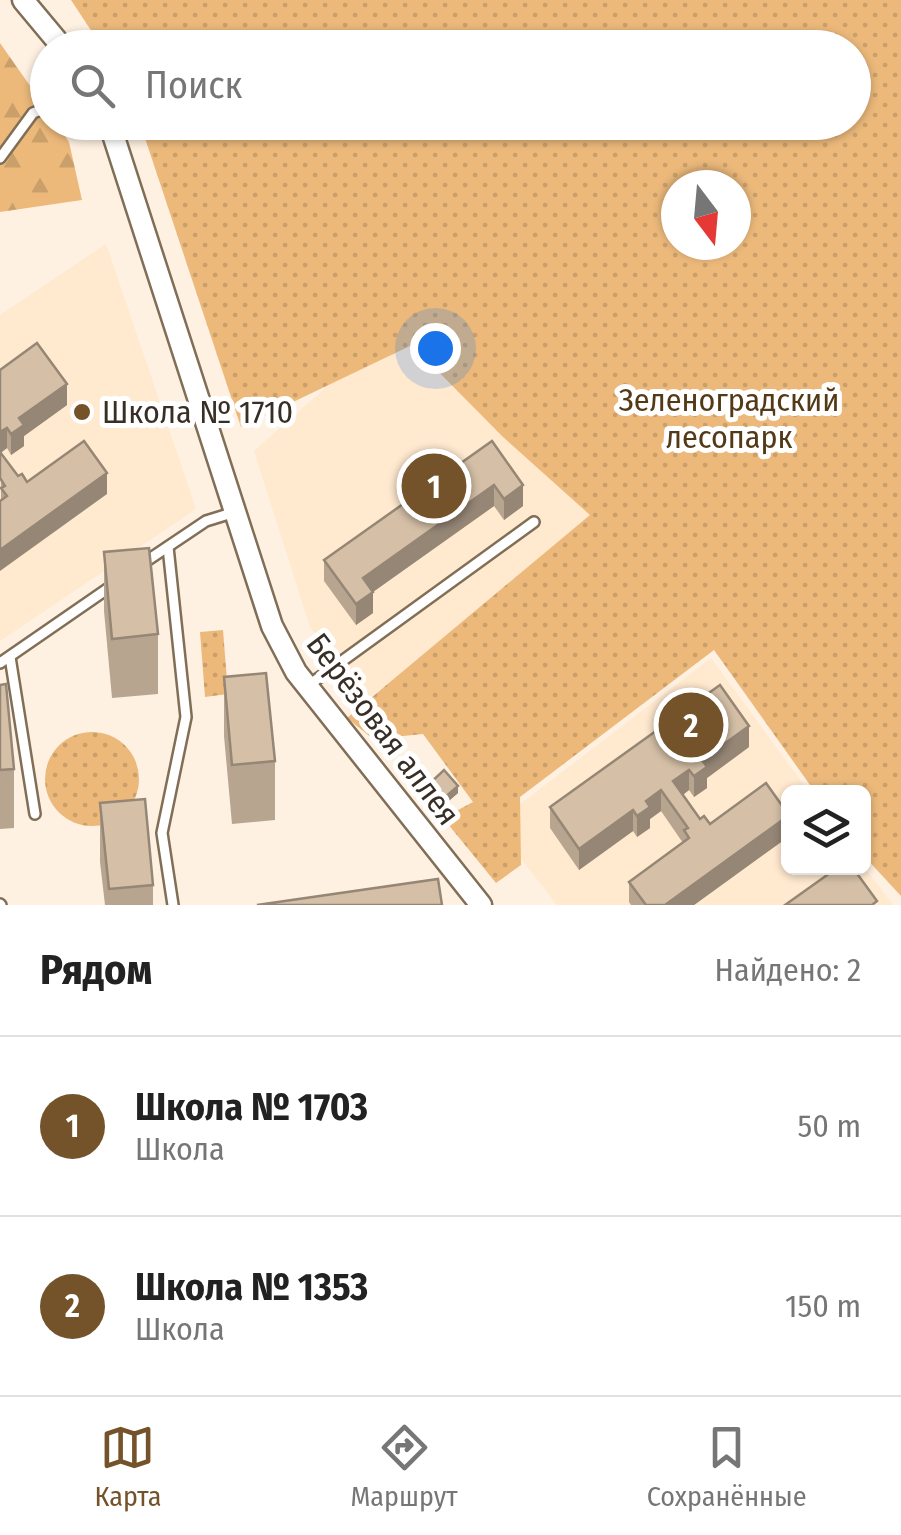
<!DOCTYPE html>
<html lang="ru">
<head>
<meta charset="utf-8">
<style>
  body { margin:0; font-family:"Fira Sans Condensed",sans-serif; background:#f2f2f2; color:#222 }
  .controls { position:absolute; right:30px; bottom:30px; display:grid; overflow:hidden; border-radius:15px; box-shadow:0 2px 8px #0004 }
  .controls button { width:90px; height:90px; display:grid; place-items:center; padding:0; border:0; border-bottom:2px solid #e0e0e0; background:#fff; color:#222; font:50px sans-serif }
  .compass { position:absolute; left:661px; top:170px; width:90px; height:90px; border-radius:50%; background:#fff; box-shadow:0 2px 8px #0004; rotate:164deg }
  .you { position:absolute; left:435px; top:348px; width:35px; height:35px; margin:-25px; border:8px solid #fff; border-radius:50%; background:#1a73e8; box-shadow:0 0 0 15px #1a73e833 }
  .badge { display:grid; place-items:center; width:65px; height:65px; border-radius:50%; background:#74532a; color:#fff; font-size:32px; font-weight:700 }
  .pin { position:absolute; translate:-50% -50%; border:5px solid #fff; box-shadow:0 2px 10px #0006 }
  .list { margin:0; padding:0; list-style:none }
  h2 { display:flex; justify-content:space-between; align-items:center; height:130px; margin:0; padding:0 40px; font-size:42px }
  h2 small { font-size:32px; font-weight:400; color:#767676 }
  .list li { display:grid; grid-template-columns:65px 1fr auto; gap:30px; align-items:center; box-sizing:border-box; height:180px; padding:0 40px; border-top:2px solid #e0e0e0 }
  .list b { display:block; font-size:38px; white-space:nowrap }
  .list p { margin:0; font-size:32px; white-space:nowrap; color:#767676 }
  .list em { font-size:32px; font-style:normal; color:#767676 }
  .icon { flex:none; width:55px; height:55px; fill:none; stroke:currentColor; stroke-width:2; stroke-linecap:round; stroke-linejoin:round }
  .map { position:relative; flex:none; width:901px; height:905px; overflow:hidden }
  .search { position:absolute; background:#fff; box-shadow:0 2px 8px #0004; left:30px; right:30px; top:30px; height:110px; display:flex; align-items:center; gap:25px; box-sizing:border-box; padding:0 35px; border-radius:55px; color:#767676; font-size:38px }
  .sheet { height:490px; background:#fff }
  nav { display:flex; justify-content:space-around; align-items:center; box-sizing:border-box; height:140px; border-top:2px solid #e0e0e0; background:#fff; font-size:28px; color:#767676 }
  nav a { display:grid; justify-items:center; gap:5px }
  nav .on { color:#74532a }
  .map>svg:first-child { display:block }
</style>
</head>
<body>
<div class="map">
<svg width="901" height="905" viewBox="0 0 901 905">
  <defs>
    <pattern id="forest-firs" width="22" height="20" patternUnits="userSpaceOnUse" patternTransform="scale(2.5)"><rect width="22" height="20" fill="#ecb97b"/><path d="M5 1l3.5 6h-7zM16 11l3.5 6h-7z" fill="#cb9f6a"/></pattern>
    <pattern id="park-dots" width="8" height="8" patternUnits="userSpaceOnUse" patternTransform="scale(2.5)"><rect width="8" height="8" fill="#ecb97b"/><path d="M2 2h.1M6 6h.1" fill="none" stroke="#cb9f6a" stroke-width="1.8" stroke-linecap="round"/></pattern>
  </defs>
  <rect width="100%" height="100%" fill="#fef1e2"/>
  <g fill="#ffe9cf">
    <path d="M106,244L196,509L0,641V315Z"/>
    <path d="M394,327L611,521L364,701L310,627L254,451Z"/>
    <path d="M711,658L809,792H788V868L864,867L893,905H557L494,824Z"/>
  </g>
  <path fill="url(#forest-firs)" d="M0,43L47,110L48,122L56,123L69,142L82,200L0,212Z"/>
  <g fill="url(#park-dots)" fill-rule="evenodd">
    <path d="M71,0H901V896L864,856V792H815L714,650L520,797L521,865L496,883L443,818L473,802L423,734L373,739L347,718L590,515L502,436L412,345L241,427L140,123L854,122V48L102,47ZM736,185V245H676V185Z"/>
    <path d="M223,630L228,694L205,697L200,632Z"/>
    <circle cx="92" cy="779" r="47"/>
  </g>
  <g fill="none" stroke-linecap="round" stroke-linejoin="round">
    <defs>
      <g id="service">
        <path d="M0,158L33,113L48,107"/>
        <path d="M168,547L186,717L162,833L173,905"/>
        <path d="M142,564L206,521L235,512"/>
        <path d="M10,657L35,814"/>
        <path d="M0,663L113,585"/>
        <path d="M309,685L534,522"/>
        <path d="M0,904L1,905"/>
      </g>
      <g id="tertiary">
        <path d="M23,0L63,48"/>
        <path d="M109,122L272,626L296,672L481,905"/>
      </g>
    </defs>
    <use href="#service" stroke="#816e57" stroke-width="14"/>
    <use href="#tertiary" stroke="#816e57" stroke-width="25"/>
    <use href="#service" stroke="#fff" stroke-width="9"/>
    <use href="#tertiary" stroke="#fff" stroke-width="20"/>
  </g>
  <g fill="#b7a590">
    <path d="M0,370L67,405L24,436V446L11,455L7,448L1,453L18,476L27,482L107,494L1,500Z"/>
    <path d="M492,441L523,506L504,520L494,506L373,592V613L356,625L324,581V560Z"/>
    <path d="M104,552L158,634V694L112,698L104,611Z"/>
    <path d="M224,677L275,761V820L232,824L224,736Z"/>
    <path d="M0,685L14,769V828L0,829Z"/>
    <path d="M749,747L707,778V788L694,797L689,790L683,795L700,819L710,824L788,814V837L694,905H631L629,902V882L683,843L661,811L650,819V828L637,837L633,831L579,870L550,828V807Z"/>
    <path d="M429,784L458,793L443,806L429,791Z"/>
    <path d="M100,803L153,885V905H105L100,862Z"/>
  </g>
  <g fill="#958675">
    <path d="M67,384V405L24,436V446L11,455V434L19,418Z"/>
    <path d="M7,428V448L0,453V432Z"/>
    <path d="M107,473V494L0,571V550Z"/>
    <path d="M494,485V506L363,599V578Z"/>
    <path d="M523,485V506L504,520V499Z"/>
    <path d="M373,592V613L356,625V604Z"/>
    <path d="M749,726V747L707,778V788L694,797V776L702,760Z"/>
    <path d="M689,770V790L673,802V781Z"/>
    <path d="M458,786V793L443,806V799Z"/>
    <path d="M661,790V811L650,819V828L637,837V816L646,801Z"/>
    <path d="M633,810V831L579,870V849Z"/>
    <path d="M788,816V837L694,905H665Z"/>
  </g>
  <g fill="#d5c0a7" stroke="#958675" stroke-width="2.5">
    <path d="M37,343L67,384L19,418L24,425L11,434L7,428L0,432V370Z"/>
    <path d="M84,441L107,473L0,550V501L7,496L1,488L5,486L0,478V452L18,476L22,474L27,482Z"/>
    <path d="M492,441L523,485L504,499L494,485L363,578L373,592L356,604L324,560Z"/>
    <path d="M149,548L158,634L112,639L104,552Z"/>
    <path d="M266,673L275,761L232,765L224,677Z"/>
    <path d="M6,684L14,769L0,770V685Z"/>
    <path d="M720,685L749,726L702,760L707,767L694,776L689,770L673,781L700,819L704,816L710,824L766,783L788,814V816L665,905H646L629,882L689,838L684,830L688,828L661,790L646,801L650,807L637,816L633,810L579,849L550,807Z"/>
    <path d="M444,770L458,786L443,799L429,784Z"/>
    <path d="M145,799L153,885L109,889L100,803Z"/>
    <path d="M837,868H853L877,901L872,905H785Z"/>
    <path d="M438,879L442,905H257Z"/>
  </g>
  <circle fill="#74532a" stroke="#fff" stroke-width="4" cx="82" cy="412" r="10"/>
  <g text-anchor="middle" stroke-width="10" stroke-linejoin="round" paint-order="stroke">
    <g font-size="32" fill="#543916" stroke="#fff">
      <text x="729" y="411">Зеленоградский<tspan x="729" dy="37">лесопарк</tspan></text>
    </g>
    <g font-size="32" fill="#372f25" stroke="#fff" text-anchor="start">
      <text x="102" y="423">Школа № 1710</text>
    </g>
    <g font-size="32" fill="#372f25" stroke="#fff">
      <text transform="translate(383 729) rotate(53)" y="11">Берёзовая аллея</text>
    </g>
  </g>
</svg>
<div class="controls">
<button><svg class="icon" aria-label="layers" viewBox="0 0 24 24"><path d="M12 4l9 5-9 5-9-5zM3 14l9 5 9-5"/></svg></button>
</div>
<svg class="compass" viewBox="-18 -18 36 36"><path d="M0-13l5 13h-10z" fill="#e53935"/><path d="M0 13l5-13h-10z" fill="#767676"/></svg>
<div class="you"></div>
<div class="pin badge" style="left:434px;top:486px">1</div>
<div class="pin badge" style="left:691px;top:725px">2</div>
<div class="search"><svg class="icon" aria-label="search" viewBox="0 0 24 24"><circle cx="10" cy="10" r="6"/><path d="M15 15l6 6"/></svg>Поиск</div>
</div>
<section class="sheet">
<h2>Рядом<small>Найдено: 2</small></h2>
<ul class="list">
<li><span class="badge">1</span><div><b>Школа № 1703</b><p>Школа</p></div><em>50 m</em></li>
<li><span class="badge">2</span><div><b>Школа № 1353</b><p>Школа</p></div><em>150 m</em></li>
</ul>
</section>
<nav>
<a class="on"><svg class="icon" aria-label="map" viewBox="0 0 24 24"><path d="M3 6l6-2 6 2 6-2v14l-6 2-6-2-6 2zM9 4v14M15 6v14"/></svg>Карта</a>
<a><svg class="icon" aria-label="directions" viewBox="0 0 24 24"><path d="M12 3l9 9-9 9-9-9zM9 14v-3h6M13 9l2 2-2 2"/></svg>Маршрут</a>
<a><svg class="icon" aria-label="saved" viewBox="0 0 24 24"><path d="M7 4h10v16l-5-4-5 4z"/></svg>Сохранённые</a>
</nav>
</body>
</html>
